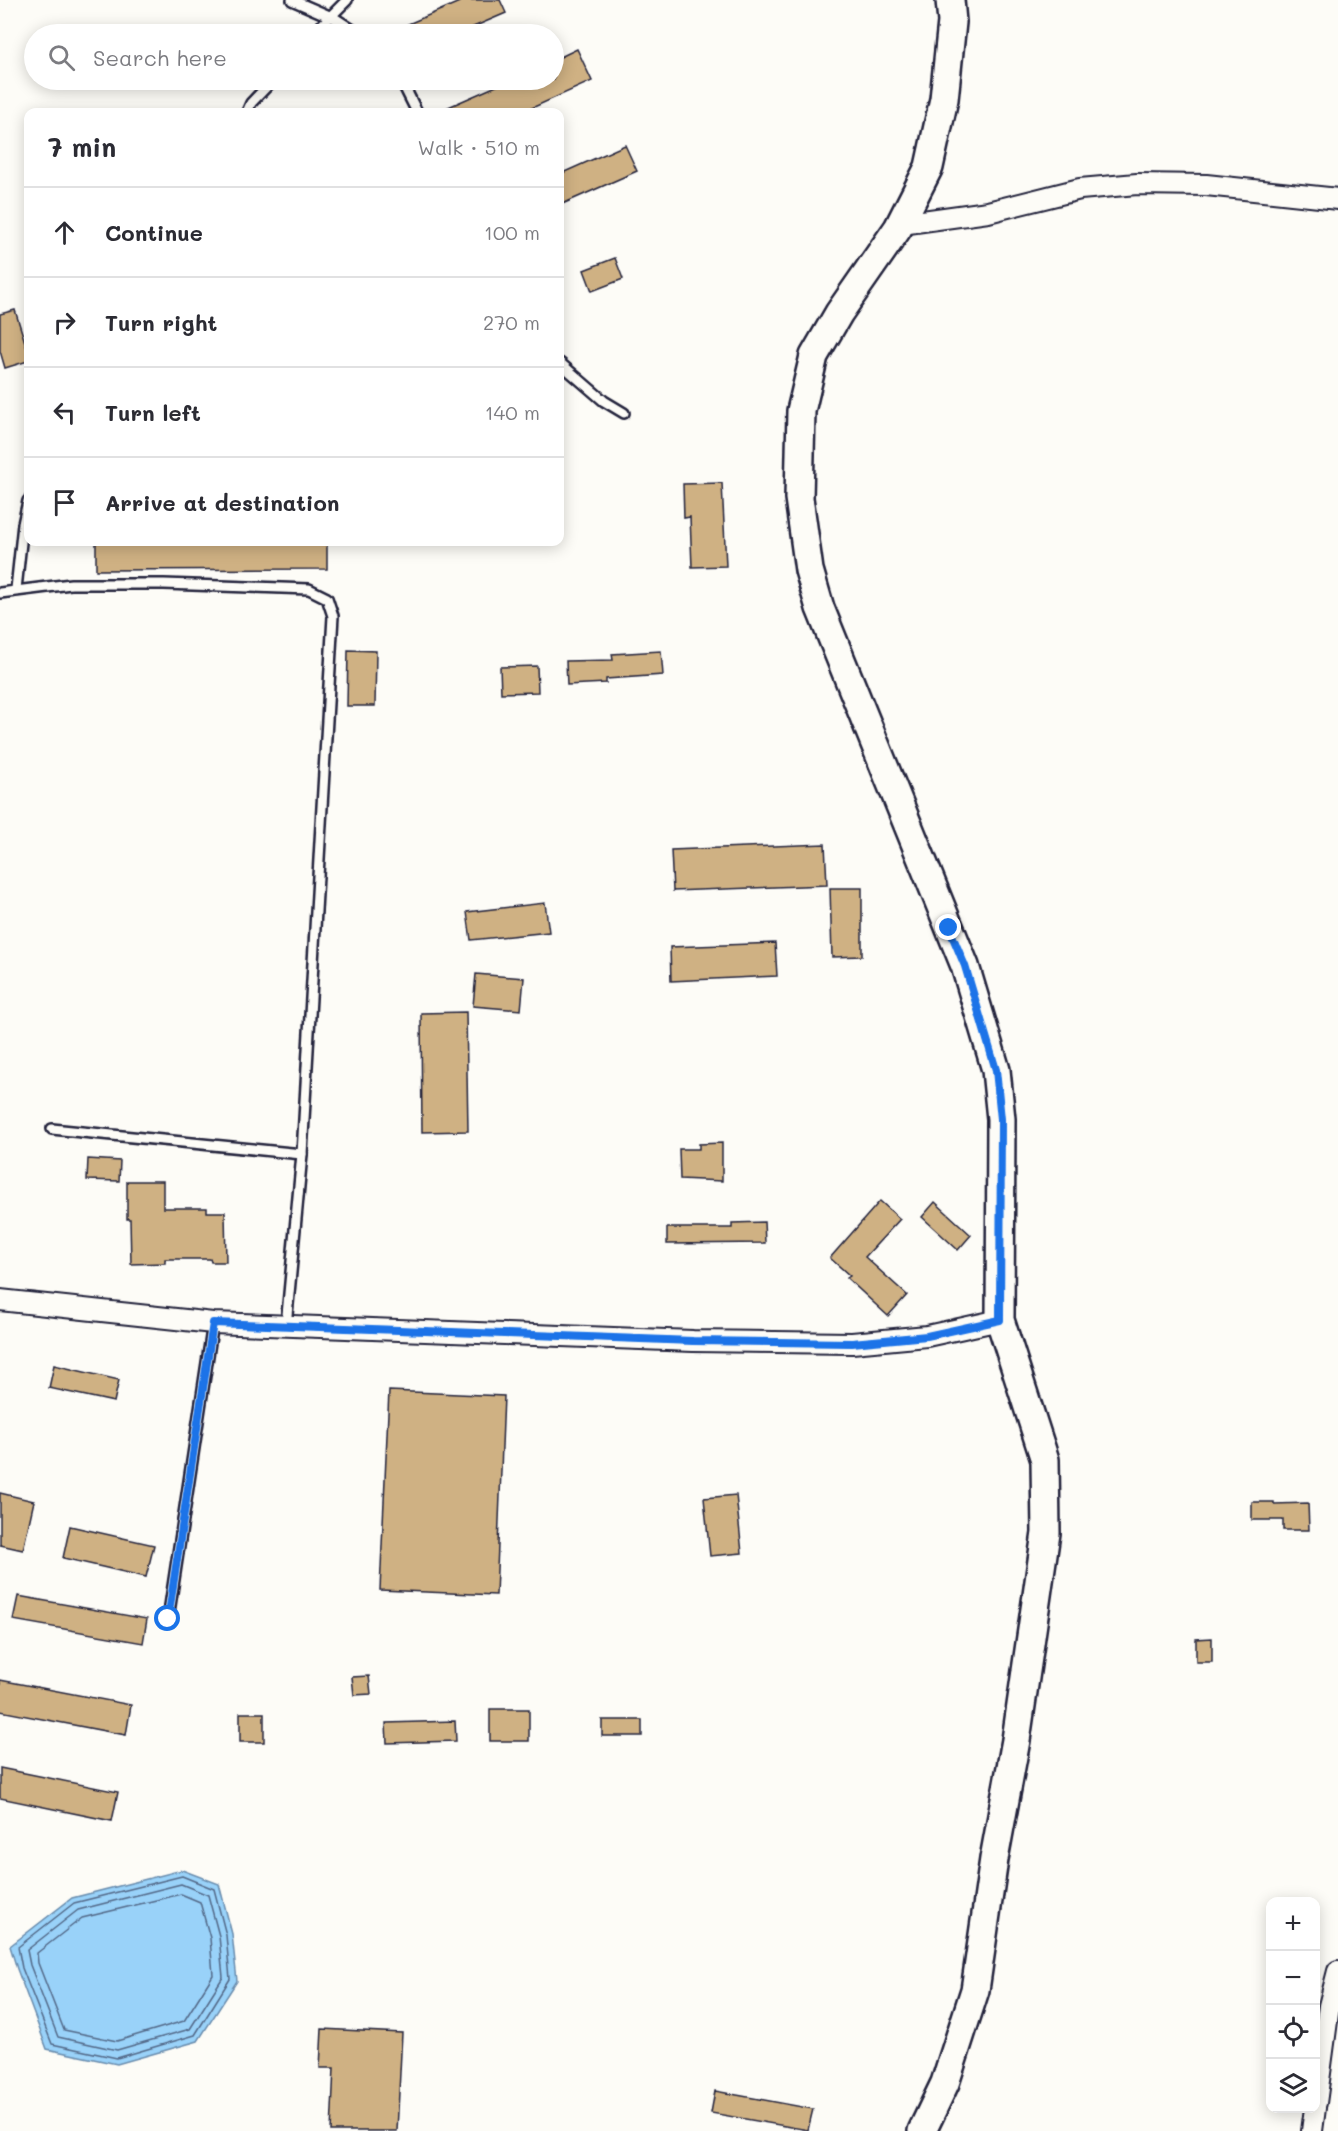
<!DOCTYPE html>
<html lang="en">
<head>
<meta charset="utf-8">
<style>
  body { margin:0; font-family:Mali,sans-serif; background:#f2f2f3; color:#2b2b33 }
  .controls { position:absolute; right:18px; bottom:18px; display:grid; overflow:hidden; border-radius:12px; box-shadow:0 3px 15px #0003 }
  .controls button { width:54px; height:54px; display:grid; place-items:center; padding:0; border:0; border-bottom:2px solid #e1e1e2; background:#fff; color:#2b2b33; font:30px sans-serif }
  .stop { position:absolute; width:18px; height:18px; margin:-14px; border:4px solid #1a73e8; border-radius:50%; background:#fff }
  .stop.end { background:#1a73e8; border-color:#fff; box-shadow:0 2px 6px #0008 }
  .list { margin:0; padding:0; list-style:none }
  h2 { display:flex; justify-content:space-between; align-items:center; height:78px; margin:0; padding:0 24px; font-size:26px }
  h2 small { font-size:20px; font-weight:400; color:#7c7c81 }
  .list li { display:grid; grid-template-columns:39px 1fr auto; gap:18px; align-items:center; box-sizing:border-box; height:90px; padding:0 24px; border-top:2px solid #e1e1e2 }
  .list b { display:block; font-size:22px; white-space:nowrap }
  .list em { font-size:20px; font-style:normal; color:#7c7c81 }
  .icon { flex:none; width:33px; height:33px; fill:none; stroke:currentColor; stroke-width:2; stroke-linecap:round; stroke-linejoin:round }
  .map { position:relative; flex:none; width:1338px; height:2131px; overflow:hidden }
  .search { position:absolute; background:#fff; box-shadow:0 3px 15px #0003; left:24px; top:24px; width:540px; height:66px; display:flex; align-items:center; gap:15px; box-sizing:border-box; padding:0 21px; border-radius:33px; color:#7c7c81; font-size:22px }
  .panel { position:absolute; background:#fff; box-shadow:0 3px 15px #0003; left:24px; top:108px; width:540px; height:438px; border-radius:12px }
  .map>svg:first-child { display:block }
</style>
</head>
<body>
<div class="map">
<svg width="1338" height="2131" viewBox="0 0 1338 2131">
  <rect width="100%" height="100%" fill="#fdfcf7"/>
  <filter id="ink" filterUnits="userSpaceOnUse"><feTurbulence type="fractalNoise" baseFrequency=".0167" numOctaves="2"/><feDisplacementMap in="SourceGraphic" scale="12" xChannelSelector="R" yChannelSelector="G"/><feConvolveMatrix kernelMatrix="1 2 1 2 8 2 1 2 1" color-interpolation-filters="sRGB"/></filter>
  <g filter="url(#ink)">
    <path fill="#99d2f9" stroke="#698cad" stroke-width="1.5" d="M182,1870L219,1884L232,1934L237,1981L198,2041L117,2064L47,2049L17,1969L10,1946L72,1898Z"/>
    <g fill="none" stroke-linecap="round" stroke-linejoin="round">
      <g stroke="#526887" stroke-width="1.5">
        <path d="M182,1876L214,1889L226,1935L230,1979L195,2035L117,2058L52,2044L22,1968L18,1947L74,1903Z"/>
        <path d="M181,1884L208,1895L219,1936L223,1977L190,2029L117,2050L58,2037L30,1965L27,1950L78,1910Z"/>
        <path d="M181,1894L200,1902L210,1938L213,1975L184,2021L117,2041L64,2030L38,1963L37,1953L82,1918Z"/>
      </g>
    </g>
    <g fill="#cfb183" stroke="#22223b" stroke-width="1.5">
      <path d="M464,0H500L506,13L457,34H385Z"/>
      <path d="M577,49L592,81L523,112H437L510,80H554V60Z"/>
      <path d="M625,145L637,171L560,205V174Z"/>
      <path d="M615,258L623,279L592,291L584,270Z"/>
      <path d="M15,310L28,352V361L5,368L0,351V314Z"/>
      <path d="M722,483L726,566L692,567L690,517L684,518L683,484Z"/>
      <path d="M96,542H327V569L96,570Z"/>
      <path d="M348,650L376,651L375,706H347Z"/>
      <path d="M661,651L663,675L606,679V683L567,685L566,661L613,660L612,654Z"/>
      <path d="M537,666L538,692L501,693L500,667Z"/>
      <path d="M825,844L827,885L673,891L671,850Z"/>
      <path d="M830,888H862V956L832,957Z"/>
      <path d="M545,903L549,932L471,940L467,912Z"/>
      <path d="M775,943L777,976L671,981L670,947Z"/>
      <path d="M476,974L524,978L521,1010L473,1006Z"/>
      <path d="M466,1012L468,1131L422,1132L421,1013Z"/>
      <path d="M722,1143V1181L680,1179L679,1149H699V1144Z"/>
      <path d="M88,1159L120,1161L119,1181L87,1180Z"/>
      <path d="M127,1181H163V1208H207V1212H225L226,1262H211L210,1259H165V1263L131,1264L130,1219H127Z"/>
      <path d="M880,1201L900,1219L865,1257L907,1295L888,1316L847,1278L850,1276L830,1258Z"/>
      <path d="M935,1202L971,1235L958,1250L922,1217Z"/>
      <path d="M764,1222L765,1243L667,1244V1228H732V1223Z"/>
      <path d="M54,1365L119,1380L114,1402L49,1388Z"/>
      <path d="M389,1391L504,1396L496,1595L380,1590Z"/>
      <path d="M0,1493L34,1501L23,1550L0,1545Z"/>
      <path d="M736,1495L742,1553L710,1556L704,1498Z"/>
      <path d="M1252,1502H1274V1504L1308,1503L1309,1530H1283V1520H1252Z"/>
      <path d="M70,1526L154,1545L146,1577L63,1558Z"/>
      <path d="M18,1596L147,1619L143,1643L13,1620Z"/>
      <path d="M1212,1638V1662H1196V1639Z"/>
      <path d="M369,1676L371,1694L354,1695L352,1677Z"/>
      <path d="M0,1680L131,1705L126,1735L0,1711Z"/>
      <rect x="490" y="1709" width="39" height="32"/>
      <rect x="240" y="1713" width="24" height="29"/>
      <rect x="602" y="1720" width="40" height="16"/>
      <path d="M455,1721L456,1741L387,1743L386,1723Z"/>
      <path d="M0,1768L118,1792L112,1821L0,1798Z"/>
      <path d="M322,2029L402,2033L397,2131H331L334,2068H320Z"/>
      <path d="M715,2091L813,2109L808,2130L711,2113Z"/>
    </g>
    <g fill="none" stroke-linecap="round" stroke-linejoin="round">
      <defs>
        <g id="lane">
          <path d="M292,0L336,19L359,34"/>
          <path d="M313,34L347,0"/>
          <path d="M401,80L417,112"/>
          <path d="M247,112L251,103L273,80"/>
          <path d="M560,363L604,401L624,413"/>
          <path d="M16,589L23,524L28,501"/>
          <path d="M0,593L71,584H164L309,589L327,598L333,616L302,1154L286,1326"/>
          <path d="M52,1129L302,1154"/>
          <path d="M168,1619L213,1323"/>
        </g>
        <g id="street">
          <path d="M901,224L988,212L1080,189L1137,184L1206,185L1338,199"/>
          <path d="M0,1300L213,1323L693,1341L852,1343L927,1336L1000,1320"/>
          <path d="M1316,2103L1329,2006L1338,1971"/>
          <path d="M1312,2131L1315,2108"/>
        </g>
        <path id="secondary" d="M922,2131L945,2083L975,1990L994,1859L1016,1740L1046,1533L1045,1460L1000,1320L1001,1119L996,1070L965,966L820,608L809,570L799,498L801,411L814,356L839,313L898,228L929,167L944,99L952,22L950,0"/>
      </defs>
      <use href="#lane" stroke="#22223b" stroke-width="14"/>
      <use href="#street" stroke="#22223b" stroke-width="24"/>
      <use href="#secondary" stroke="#22223b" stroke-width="32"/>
      <use href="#lane" stroke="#fdfcf7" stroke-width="9"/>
      <use href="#street" stroke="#fdfcf7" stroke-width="20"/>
      <use href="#secondary" stroke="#fdfcf7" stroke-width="27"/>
    </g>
  </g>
  <g fill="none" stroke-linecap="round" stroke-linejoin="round" filter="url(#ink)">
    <path stroke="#1a73e8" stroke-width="8" d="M168,1619L213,1323L693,1341L852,1343L927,1336L1000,1320L1001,1119L996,1070L965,966L949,928"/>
  </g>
</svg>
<div class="controls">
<button>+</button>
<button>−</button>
<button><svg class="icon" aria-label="locate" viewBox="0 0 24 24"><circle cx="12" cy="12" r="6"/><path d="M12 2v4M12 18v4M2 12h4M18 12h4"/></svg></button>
<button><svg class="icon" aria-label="layers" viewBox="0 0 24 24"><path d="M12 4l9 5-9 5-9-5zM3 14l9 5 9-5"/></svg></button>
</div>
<div class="stop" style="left:168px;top:1619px"></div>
<div class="stop end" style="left:949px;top:928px"></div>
<div class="search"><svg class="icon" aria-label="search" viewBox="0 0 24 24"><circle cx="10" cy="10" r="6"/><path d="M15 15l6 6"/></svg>Search here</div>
<section class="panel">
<h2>7 min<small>Walk · 510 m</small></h2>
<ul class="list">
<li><svg class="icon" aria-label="ahead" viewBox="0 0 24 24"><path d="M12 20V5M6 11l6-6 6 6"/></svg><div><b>Continue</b></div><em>100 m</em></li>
<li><svg class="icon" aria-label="right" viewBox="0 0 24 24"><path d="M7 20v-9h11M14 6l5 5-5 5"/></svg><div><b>Turn right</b></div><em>270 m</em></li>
<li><svg class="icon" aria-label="left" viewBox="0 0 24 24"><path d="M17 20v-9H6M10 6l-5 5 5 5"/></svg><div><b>Turn left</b></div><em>140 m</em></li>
<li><svg class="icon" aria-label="arrive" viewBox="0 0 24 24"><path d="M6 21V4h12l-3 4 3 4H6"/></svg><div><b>Arrive at destination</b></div></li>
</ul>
</section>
</div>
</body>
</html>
